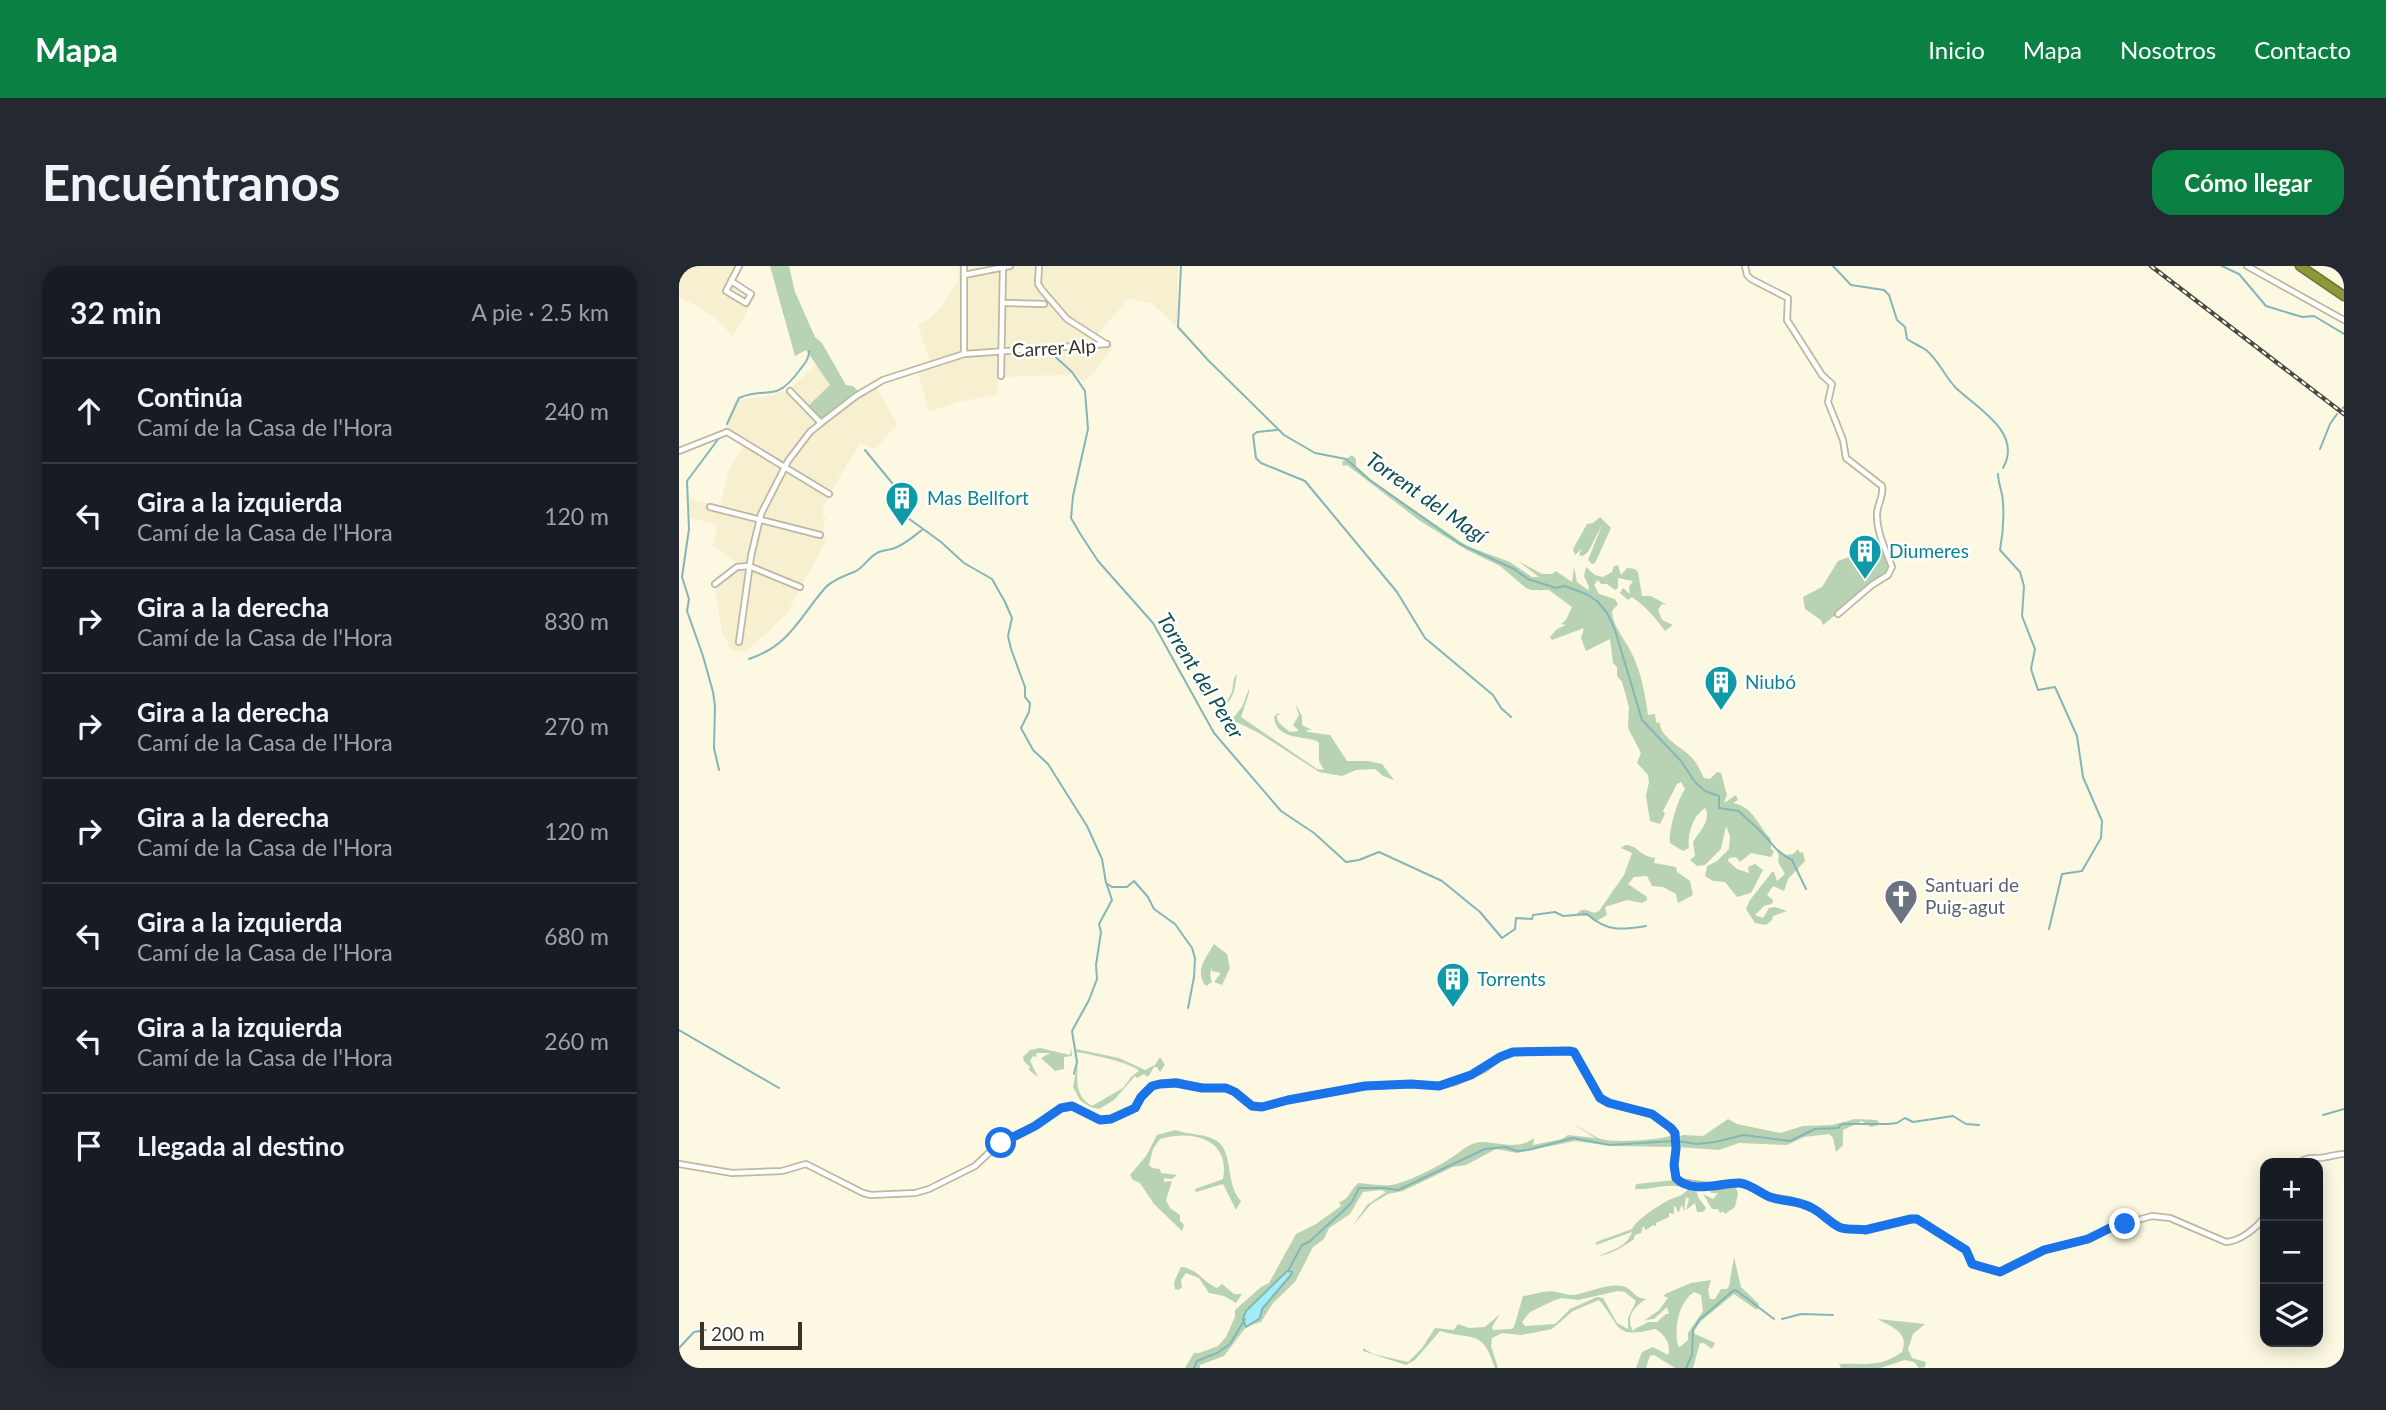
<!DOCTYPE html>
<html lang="es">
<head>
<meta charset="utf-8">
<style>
  body { margin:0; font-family:Lato,sans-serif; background:#242831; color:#f1f3f6 }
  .controls { position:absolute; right:21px; bottom:21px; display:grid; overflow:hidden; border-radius:14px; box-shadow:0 4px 18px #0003 }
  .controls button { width:63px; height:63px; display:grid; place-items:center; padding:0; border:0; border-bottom:2px solid #363941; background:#171b24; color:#f1f3f6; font:35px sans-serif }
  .scale { position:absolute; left:21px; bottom:18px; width:102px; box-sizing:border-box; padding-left:7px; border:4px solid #36342b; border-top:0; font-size:19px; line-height:24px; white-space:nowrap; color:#36342b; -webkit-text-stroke:5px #fff; paint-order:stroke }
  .stop { position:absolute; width:21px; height:21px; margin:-16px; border:5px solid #1a73e8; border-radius:50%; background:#fff }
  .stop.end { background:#1a73e8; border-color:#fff; box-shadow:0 2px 7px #0008 }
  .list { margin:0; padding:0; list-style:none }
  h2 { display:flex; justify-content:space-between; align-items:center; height:91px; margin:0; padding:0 28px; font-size:30px }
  h2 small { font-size:23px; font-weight:400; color:#9ea1a6 }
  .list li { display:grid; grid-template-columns:46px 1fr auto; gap:21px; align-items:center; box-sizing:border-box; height:105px; padding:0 28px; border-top:2px solid #363941 }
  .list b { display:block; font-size:26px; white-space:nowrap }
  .list p { margin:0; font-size:23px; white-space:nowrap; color:#9ea1a6 }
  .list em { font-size:23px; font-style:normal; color:#9ea1a6 }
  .icon { flex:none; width:38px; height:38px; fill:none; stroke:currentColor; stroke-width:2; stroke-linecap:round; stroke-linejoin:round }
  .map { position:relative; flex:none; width:1665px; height:1102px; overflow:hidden; border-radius:21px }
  header { display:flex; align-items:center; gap:42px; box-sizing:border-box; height:98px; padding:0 35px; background:#0b8043; color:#fff }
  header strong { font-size:33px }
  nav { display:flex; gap:38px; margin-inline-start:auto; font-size:24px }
  .intro { display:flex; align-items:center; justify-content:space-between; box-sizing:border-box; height:168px; padding:0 42px }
  h1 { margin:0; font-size:49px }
  .button { padding:18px 32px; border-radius:21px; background:#0b8043; color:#fff; font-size:24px; font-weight:700 }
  main { display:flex; gap:42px; padding:0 42px }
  aside { flex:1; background:#171b24; border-radius:21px; box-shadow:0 4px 18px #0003 }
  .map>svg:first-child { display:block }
</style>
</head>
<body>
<header>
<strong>Mapa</strong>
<nav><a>Inicio</a><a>Mapa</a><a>Nosotros</a><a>Contacto</a></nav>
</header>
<div class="intro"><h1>Encuéntranos</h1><a class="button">Cómo llegar</a></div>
<main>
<aside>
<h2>32 min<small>A pie · 2.5 km</small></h2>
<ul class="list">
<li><svg class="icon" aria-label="ahead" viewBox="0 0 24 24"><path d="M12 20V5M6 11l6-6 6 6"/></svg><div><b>Continúa</b><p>Camí de la Casa de l'Hora</p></div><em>240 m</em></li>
<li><svg class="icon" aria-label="left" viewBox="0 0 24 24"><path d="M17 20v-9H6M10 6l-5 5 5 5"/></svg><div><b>Gira a la izquierda</b><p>Camí de la Casa de l'Hora</p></div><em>120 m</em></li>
<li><svg class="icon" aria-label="right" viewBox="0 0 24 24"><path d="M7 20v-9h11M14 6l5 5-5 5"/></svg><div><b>Gira a la derecha</b><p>Camí de la Casa de l'Hora</p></div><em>830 m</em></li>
<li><svg class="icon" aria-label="right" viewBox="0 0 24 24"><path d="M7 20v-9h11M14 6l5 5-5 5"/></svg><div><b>Gira a la derecha</b><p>Camí de la Casa de l'Hora</p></div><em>270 m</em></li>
<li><svg class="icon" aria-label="right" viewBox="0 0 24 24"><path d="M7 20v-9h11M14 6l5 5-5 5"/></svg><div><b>Gira a la derecha</b><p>Camí de la Casa de l'Hora</p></div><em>120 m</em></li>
<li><svg class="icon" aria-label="left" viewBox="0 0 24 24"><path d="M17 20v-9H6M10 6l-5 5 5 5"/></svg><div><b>Gira a la izquierda</b><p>Camí de la Casa de l'Hora</p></div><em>680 m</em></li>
<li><svg class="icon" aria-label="left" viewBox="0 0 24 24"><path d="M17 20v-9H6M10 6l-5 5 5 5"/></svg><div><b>Gira a la izquierda</b><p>Camí de la Casa de l'Hora</p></div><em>260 m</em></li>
<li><svg class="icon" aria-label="arrive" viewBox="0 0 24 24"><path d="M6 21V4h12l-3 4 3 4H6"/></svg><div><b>Llegada al destino</b></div></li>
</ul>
</aside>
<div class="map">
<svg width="1665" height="1102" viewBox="0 0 1665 1102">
  <rect width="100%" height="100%" fill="#fdf8e1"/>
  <g fill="#f6efd0">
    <path d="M0,0H65L58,14L77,29L54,70L35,51L0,30Z"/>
    <path d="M280,0H499L498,61L474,38L450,32L418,69L434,81L413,109L404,116L395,107L392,109L319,111L318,129L278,136L250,146L237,99L251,94L239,59L251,52L262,41L279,15Z"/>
    <path d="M1468,0H1476L1665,145V150Z"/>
    <path d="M138,98L151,119L129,140L146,157L196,120L219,158L196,183L181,178L150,228L144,242V250L147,252L143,266L147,275L107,349L66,386L53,384L43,367L36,320L59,304L57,297L34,279L38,262L36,258L11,252L10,233L41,240L50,204L66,178L45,164L56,134L92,130L112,122Z"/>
  </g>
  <g fill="#b7d3b3" fill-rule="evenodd">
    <path d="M91,0H110L116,26L136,71L143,77L167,119L174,120L179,125L142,154L129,140L151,119L127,84L116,90Z"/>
    <path d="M673,189L677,193V200L689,212L788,280L831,296L853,311H860L839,295L863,308H873L877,305L893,316L895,301L898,316L909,324L910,321L905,310L907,301L916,309L924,311L933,306L935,300L939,299L942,309L948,302L956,303L959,306L963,330H972L988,339L983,338L979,344L983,354L994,359L986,365C976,351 967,341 953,331L949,334L941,327L944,322L951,328L950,321L954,315L939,312V322L936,324L928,318H922L919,314L915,319L920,328L936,333L939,338L933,345C934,362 948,375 954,390C963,409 966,429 969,449L976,448L977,456L981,457C981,472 1005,482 1014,493C1020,500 1021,505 1025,512L1031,513L1038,506L1042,507L1048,529L1045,537L1057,529L1059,534L1054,537C1076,542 1078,559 1092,573V583L1095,585L1092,591L1072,587L1061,596L1057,591L1050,592L1049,595L1058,603L1070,607L1069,601L1076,598L1084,604L1072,627L1058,631L1046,616L1034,615L1026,610L1028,600L1038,595L1050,583L1051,570L1047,560L1042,583L1026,599L1018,600L1011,594L1016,590L1014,576C1020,566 1033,554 1026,542C1014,550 1008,568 1010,582L1004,585L991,577C989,566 999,532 1006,523L1002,516L998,518L984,545L986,548L981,558L971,555L967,530L970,516L969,509L958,497L962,487L949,462L950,441L943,416L938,410V401L934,397L931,373L907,385L902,372L905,362L873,374L871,371L878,363L887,359L882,358L887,354L893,341L870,324H852L847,322L821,300L788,284L741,255L668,199L664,200L663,196Z"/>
    <path d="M921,251L932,262L916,297L913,298L909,294L923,259L909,286L904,290L900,289L902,283L896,289L894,283L908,258L914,257Z"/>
    <path d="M1202,279L1211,298V304L1144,359L1142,354L1126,343L1124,331L1143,321L1159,295Z"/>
    <path d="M558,408L555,426L546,443L547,450L554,452L563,441L570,423V427L562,451L638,503L645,504L640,495V477L638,475C621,469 598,474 595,451L599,447L601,449H598V452L600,457L611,466L620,465L614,459L620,449L616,437L623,450V459L633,464H627L629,466L651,469L668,495H689L703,498L715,514L704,510L696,503L677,504L663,510L640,506L580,467L541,448L553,426L555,412Z"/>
    <path d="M946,579C959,579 960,590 976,592L975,597L997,601L998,606L1011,615L1014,629L999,637L997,628L984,621L973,620L968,610L955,611L949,618L968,631V634L963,637L948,634L926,641L928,649L916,656L909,650L897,649C903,641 907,644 915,647L920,645L945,609L953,587L942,582Z"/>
    <path d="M1119,583L1121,587L1124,586L1126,595L1109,613L1105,625L1094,620L1088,629L1094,634L1093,638L1085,640L1076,649L1084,652L1090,642L1096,641L1108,645L1094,650L1093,654L1087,659L1076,657L1067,643L1071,634L1093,606H1095L1098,615L1106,608L1099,596L1100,590L1098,585L1108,589L1114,588Z"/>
    <path d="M535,678L548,688L551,702L543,719L535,716L542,707L533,705V701L531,709L533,716L527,720C515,705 527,692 535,678Z"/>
    <path d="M361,782L391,789L392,782L393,790L385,791V803L376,805L362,792L371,787H357L358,791L354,790L351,795L359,811L350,804L351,801L345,795L344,791L351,784Z"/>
    <path d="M397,783L440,792L466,804L476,799L481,791L486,799L481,806L478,801H475L469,811L465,808L458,812L456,810L435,834L420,843L411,841L401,834L394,821L399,795ZM398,786C410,788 454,797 460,805L453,810L444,822L413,840C391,827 401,806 398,786Z"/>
    <path d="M1049,853L1058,858L1101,867L1124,860L1153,859L1176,853L1198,854L1200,857L1199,859L1192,861L1183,855L1164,864V879L1157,886L1154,872L1150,868L1125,871L1108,879L1060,877L1040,884L998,881V872L1004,869L1024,870Z"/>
    <path d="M977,854L993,865L995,881L932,880L896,875L838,887L817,883L787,899L774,901L724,925L709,928L692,938L673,961L688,939L707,926L702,924L684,926L671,948L650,962L645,973L634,981L616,1016L594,1037L582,1056L567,1061L545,1090L521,1099V1102H506L515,1087H520L539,1080L547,1071L556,1051V1044L582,1021L590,1017L617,968L637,958L662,940L660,936C671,934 671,922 680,917C691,918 703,920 713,919C728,916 756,902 769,894C779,888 790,876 803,876C820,876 838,885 855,872L854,879L883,873L889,869L916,872L896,859C905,863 913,870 922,873C937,877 977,874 991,870V864ZM605,1007L609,1010L583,1043L581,1052L567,1061V1045C579,1031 593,1022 605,1007Z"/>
    <path d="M496,864C509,869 525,867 538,875C555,887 546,919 562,935L557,944L544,918L517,926L516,923L544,913C552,873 513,863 481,873L474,883L470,899L473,902L481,903L482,907L498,909L493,913L485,912V916L493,915L487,934L491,942L501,949V955L505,959L503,965L475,938L461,917L454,914L451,909L467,890L478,869Z"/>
    <path d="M996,914L1000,917L1016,921L1019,931L1027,942L1024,946H1018L1016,937L1007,944L1010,933L1007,931L1005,946L1003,939L999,947L997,941L995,940V948L990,947V951L977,957V960L974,959L967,964L964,960L962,967L956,969L955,973C944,981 933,988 919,990C932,985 949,980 953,966L917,979V976L953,963C957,954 980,939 990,934C998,930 1003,931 1009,923C991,915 975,924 956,923L957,918Z"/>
    <path d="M1057,919H1060L1057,922L1059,928L1056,941L1046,948L1044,945L1041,947L1039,943H1033L1024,928L1034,933L1039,927H1032L1030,922Z"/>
    <path d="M1055,991L1062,1021L1080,1038L1078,1044L1055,1028L1022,1055L1015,1065L1016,1068L1036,1077L1033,1083L1025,1077H1021L1014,1102H996L975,1089L971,1090L967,1102H957L963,1086L974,1081L989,1089C993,1079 985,1067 976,1063C934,1073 943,1061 920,1034L894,1045L873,1063L842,1069L823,1067L813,1072L812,1080L819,1102H816C803,1062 795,1075 761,1065L736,1094L727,1099L684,1085V1082L694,1088L729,1096L743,1082L756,1062L775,1064L779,1058L790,1062L806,1061L821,1048L813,1061L814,1064L833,1063L835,1061L844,1030C854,1029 868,1023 878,1026C884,1027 887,1029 894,1029C910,1027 927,1017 944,1020C954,1023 956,1033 967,1033C955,1041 946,1051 954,1065C958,1060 964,1060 969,1056H978L987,1048H990L988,1041L975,1053L966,1054L980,1044L989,1032L985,1030L986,1028L1012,1017L1032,1014L1029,1024L1031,1033H1036L1042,1023H1048L1050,1020ZM939,1025L946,1026L957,1035L949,1052V1063L938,1057L924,1032L918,1031L891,1043L876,1058L846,1060L843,1056L851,1046L876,1034L883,1032L899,1034ZM1015,1026L1022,1029L1024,1045L1009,1067V1074L1001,1081L999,1080C995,1062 999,1037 1015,1026Z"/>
    <path d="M502,1001C518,1002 525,1017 538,1022L543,1018L555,1028H563L557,1037L545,1030L530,1027L520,1012L507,1007L502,1014L503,1021L499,1024L496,1023L495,1016Z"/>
    <path d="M1199,1053L1246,1058L1234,1068L1229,1083L1233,1092L1247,1096L1246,1101L1240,1102L1235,1096L1226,1094L1201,1102H1162L1160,1098C1186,1097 1201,1102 1223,1086C1231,1066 1212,1061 1199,1053Z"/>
  </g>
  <path fill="#a5edf6" stroke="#84b6b9" stroke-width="2" d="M608,1005L613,1006L612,1009L583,1043L581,1052L567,1061L564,1053L567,1045Z"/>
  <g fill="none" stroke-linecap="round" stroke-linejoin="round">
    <g stroke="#84b6b9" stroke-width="2">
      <path d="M502,0L499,61L529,94L605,169L636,187L667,193L691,214L781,278L835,303L849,313L877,322L886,320L907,328L918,335L928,347L936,364L963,454L1002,495L1016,516L1026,525L1040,530V542L1060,545C1067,553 1077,560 1084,568C1094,579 1100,588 1113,594L1127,623"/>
      <path d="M1154,0L1172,19L1205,24L1210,29L1218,54L1226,61L1228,73C1234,77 1241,80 1247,84C1259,93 1266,111 1277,122C1299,143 1344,167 1324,202"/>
      <path d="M1543,0L1560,8L1587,40L1623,51L1635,50L1665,68"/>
      <path d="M370,85L393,106L406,125L409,163L394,230L392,252L402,269L419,295L474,357L535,467L602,545L635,567L667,596L680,594L700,586L763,615L801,646L823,672L836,663L837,652L853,653L854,649L876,646L884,650L908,648C928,666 942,664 967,660"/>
      <path d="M1664,142L1665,141"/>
      <path d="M48,158L60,132C90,119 94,139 120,105C125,98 130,94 130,85"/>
      <path d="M598,164L578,166L574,169L577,192L582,197L626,215L718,326L746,372L814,429L822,442L832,451"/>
      <path d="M1641,183L1651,158L1658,148"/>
      <path d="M186,184L218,223L229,252L262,276L285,297L313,313L326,336L333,352L329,370L332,383L346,421V431L351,437L350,446L342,462L354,484L369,498L408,560L423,593L427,617L433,621H448L455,615L469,631L475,643L496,658L513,682L516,692L515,711L509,742"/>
      <path d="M1319,208C1319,217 1324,227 1324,237C1325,252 1324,268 1321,284L1341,306L1345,320L1343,350L1356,383L1352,403L1359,424L1376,421L1398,470L1404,511L1423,555L1422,572L1403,605L1383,608L1370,663"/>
      <path d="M70,393C112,379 121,350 147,321C155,313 165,310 175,306C184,303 190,290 200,286C205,284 211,284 216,282C226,278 235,270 243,264"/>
      <path d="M40,504L35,482L36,440L34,426L24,390L8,345L10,333L3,311L10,263L8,215L40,172"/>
      <path d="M0,764L100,822"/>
      <path d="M395,808L398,796L393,765L410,734L418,713L417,699L422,666L420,658L433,634L428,619"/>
      <path d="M1644,849L1665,843"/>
      <path d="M998,875L1018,878L1036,876L1065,869L1111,875L1136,863L1159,862L1163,858H1209L1218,857L1226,852L1234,856L1274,850L1287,858L1300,859"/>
      <path d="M609,1005L623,979L630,976L663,946L673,936L680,922H705L719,924L806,883L827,881L838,885L849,884L894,872L931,879L994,875"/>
      <path d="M1103,1053L1122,1048L1154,1049"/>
      <path d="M0,1082L15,1066L27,1064"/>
      <path d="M515,1102L518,1095L538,1087L551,1078L566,1053"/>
      <path d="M1007,1102L1013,1089L1014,1064L1020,1054L1055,1024L1058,1025L1095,1053"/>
    </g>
    <defs>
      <g id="minor">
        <path d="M360,0L359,18L363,24L388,53L427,78"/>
        <path d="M1066,0L1068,9L1072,13L1109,32L1108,54L1143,109L1153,118L1149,136L1164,174L1167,192L1203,220C1205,230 1199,237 1198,247C1197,266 1207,284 1213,301L1209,309L1193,319L1159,348"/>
        <path d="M1568,0L1665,54"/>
        <path d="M0,1L3,3L4,0"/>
        <path d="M285,9L331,0"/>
        <path d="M52,15L72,28L67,37L47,25L60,0"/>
        <path d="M324,37L365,38"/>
        <path d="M285,88V0"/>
        <path d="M322,110L324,0"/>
        <path d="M111,125L142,157"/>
        <path d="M0,185L48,166L150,228"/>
        <path d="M31,241L141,269"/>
        <path d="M36,318L58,301L70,300L121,321"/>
        <path d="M60,376L72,290L82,248L109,195L131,166L142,157L177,130L204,114L285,88L428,78"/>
        <path d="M1620,897C1630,889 1636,894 1647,891C1654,890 1658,888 1665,888"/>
        <path d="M0,898L53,907L103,905L127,898L184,927L192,929L236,927L250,923L296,900L314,883L356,860L382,842L393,840L421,854L432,853L456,842L462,831L473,820L481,818L497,816L523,822H546L556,826L573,840L583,841L609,834L686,820L732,818L760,820L776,816L805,803L821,791L834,786L890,785L895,786L921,832L930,837L973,848L992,862L996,868L997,883L995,899L997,912L1001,916L1036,921L1059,917L1068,919L1090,931L1111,934L1134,942L1161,962L1187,964L1232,953H1238L1287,984L1294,998L1321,1006L1365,984L1409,973L1433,961L1473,950L1491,952L1547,976C1562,975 1577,962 1586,951"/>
      </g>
      <path id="highway" d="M1621,0L1665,30"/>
    </defs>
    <use href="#minor" stroke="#bdb8a2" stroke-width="8"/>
    <use href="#highway" stroke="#6e7533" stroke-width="11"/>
    <use href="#minor" stroke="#fff" stroke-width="4.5"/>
    <use href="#highway" stroke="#8c9837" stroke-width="8"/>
    <defs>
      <path id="rail" d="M1472,0L1665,148"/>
    </defs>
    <use href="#rail" stroke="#4c493f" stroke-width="4.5"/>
    <use href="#rail" stroke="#fff" stroke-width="2" stroke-dasharray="5" stroke-linecap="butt"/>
  </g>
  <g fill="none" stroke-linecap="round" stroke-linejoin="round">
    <path stroke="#1a73e8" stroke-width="9" d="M322,877L356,860L382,842L393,840L421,854L432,853L456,842L462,831L473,820L481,818L497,817L523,822H547L556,826L573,840L583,841L609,834L686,820L732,818L760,820L792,809L821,791L834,786L890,785L895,786L921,832L930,837L973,848L992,862L996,867L997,883L995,899L997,912C1013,929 1043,916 1061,917C1071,918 1081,927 1091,931C1105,936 1119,934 1133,942C1143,947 1150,956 1160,961C1168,965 1178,962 1186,964L1232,953H1238L1287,984L1293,998L1321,1006L1365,984L1409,973L1433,961L1446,958"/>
  </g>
  <defs>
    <symbol id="building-pin" viewBox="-11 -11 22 30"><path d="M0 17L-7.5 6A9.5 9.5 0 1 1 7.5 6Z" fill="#0f9aa8" stroke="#fff"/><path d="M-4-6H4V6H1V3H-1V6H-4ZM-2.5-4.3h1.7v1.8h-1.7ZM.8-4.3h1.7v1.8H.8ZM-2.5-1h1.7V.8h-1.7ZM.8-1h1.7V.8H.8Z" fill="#fff"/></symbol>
    <symbol id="church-pin" viewBox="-11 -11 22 30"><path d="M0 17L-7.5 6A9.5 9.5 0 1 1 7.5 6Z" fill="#6b7280" stroke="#fff"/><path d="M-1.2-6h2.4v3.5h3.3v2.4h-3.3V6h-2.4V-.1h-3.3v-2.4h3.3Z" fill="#fff"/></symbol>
  </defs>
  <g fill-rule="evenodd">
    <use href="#building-pin" x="204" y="213" width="38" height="52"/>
    <use href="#building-pin" x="1167" y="266" width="38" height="52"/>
    <use href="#building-pin" x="1023" y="397" width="38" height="52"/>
    <use href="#church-pin" x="1203" y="611" width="38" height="52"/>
    <use href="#building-pin" x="755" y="694" width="38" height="52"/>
  </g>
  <g text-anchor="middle" stroke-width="5" stroke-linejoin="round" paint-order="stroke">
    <g font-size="19" fill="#36342b" stroke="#fff">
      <text transform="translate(375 82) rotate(-3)" y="7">Carrer Alp</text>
    </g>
    <g font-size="19" fill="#0d838f" stroke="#fff" text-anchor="start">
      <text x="248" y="239">Mas Bellfort</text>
      <text x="1210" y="292">Diumeres</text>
      <text x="1066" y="423">Niubó</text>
      <text x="798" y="720">Torrents</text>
    </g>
    <g font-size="19" fill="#5b616d" stroke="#fff" text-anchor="start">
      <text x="1246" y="626">Santuari de<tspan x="1246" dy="22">Puig-agut</tspan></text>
    </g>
    <g font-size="21" font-style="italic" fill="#0e4e55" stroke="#fff">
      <text transform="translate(747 232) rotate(35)" y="7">Torrent del Magí</text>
      <text transform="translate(521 410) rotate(58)" y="7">Torrent del Perer</text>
    </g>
  </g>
</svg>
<div class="controls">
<button>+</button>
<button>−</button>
<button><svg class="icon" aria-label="layers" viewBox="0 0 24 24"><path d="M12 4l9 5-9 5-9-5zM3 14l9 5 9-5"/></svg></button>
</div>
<div class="scale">200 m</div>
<div class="stop" style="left:322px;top:877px"></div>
<div class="stop end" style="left:1446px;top:958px"></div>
</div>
</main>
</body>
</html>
